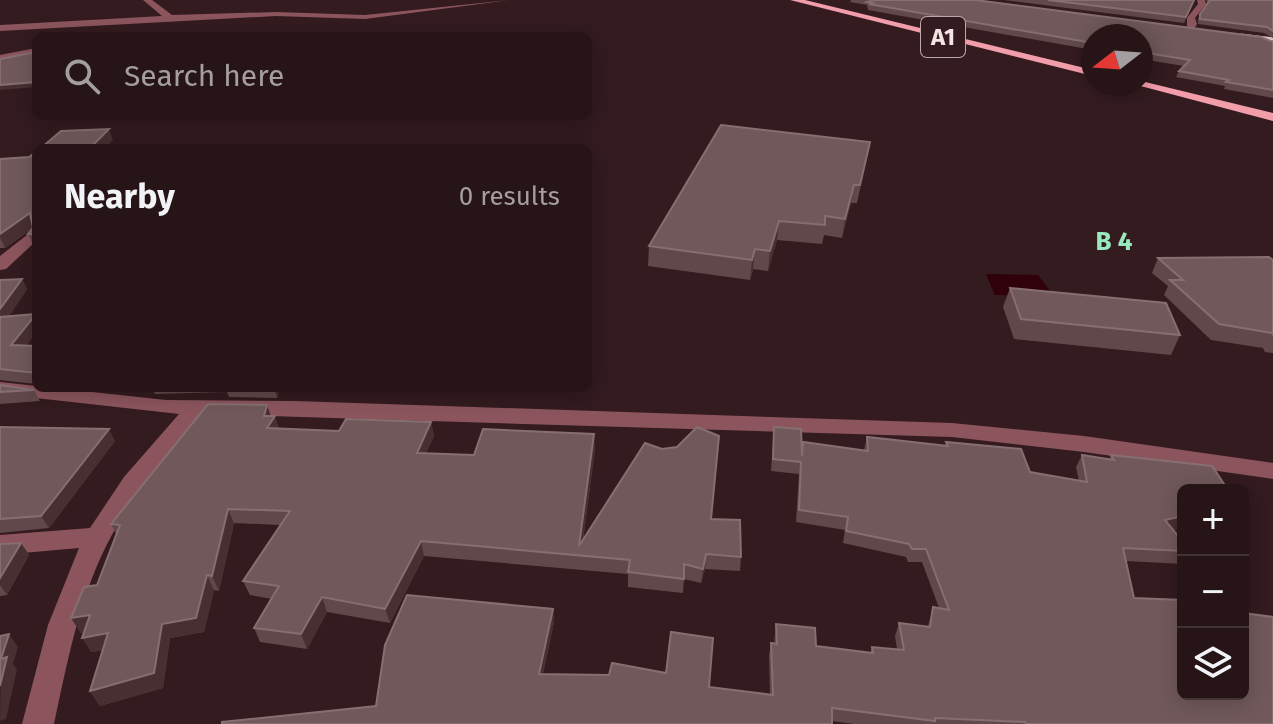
<!DOCTYPE html>
<html lang="en">
<head>
<meta charset="utf-8">
<style>
  body { margin:0; font-family:"Fira Sans",sans-serif; background:#322124; color:#f1f3f6 }
  .controls { position:absolute; right:24px; bottom:24px; display:grid; overflow:hidden; border-radius:12px; box-shadow:0 4px 20px #0003 }
  .controls button { width:72px; height:72px; display:grid; place-items:center; padding:0; border:0; border-bottom:2px solid #423336; background:#261417; color:#f1f3f6; font:40px sans-serif }
  .compass { position:absolute; left:1081px; top:24px; width:72px; height:72px; border-radius:50%; background:#261417; box-shadow:0 4px 20px #0003; rotate:253deg }
  .list { margin:0; padding:0; list-style:none }
  h2 { display:flex; justify-content:space-between; align-items:center; height:104px; margin:0; padding:0 32px; font-size:34px }
  h2 small { font-size:26px; font-weight:400; color:#a49ea1 }
  .icon { flex:none; width:44px; height:44px; fill:none; stroke:currentColor; stroke-width:2; stroke-linecap:round; stroke-linejoin:round }
  .map { position:relative; flex:none; width:1273px; height:724px; overflow:hidden }
  .search { position:absolute; background:#261417; box-shadow:0 4px 20px #0003; left:32px; top:32px; width:560px; height:88px; display:flex; align-items:center; gap:20px; box-sizing:border-box; padding:0 28px; border-radius:12px; color:#a49ea1; font-size:30px }
  .panel { position:absolute; background:#261417; box-shadow:0 4px 20px #0003; left:32px; top:144px; width:560px; height:248px; border-radius:12px }
  .map>svg:first-child { display:block }
</style>
</head>
<body>
<div class="map">
<svg width="1273" height="724" viewBox="0 0 1273 724">
  <rect width="100%" height="100%" fill="#331b1f"/>
  <path fill="#30000b" d="M986,274L1038,275L1054,296L995,295Z"/>
  <g fill="none" stroke-linecap="round" stroke-linejoin="round">
    <g fill="#8c555d" fill-rule="evenodd">
      <path d="M143,0H152L172,15L276,12L365,15L510,0L365,19L276,16L0,31V25L162,16Z"/>
      <path d="M1197,0H1205L1206,4L1195,18L1197,24L1193,31H1187V18L1198,4Z"/>
      <path d="M1258,36L1273,37V43L1258,40Z"/>
      <path d="M36,48V54L0,61V55Z"/>
      <path d="M36,228V241L6,269L0,270V256Z"/>
      <path d="M0,382L166,400L296,401L952,423L1084,436L1273,463V479L1084,452L952,437L202,414C174,449 143,482 120,521C82,582 69,655 54,724H22L48,625L79,548L0,555V535L90,528L124,477L179,414L0,394Z"/>
    </g>
    <g fill="#f29daa" fill-rule="evenodd">
      <path d="M790,0H805L1093,70V76Z"/>
      <path d="M1141,81L1273,113V121L1133,84H1141Z"/>
    </g>
    <path stroke="#d6c4c6" stroke-width="3" d="M1241,35L1273,39"/>
  </g>
  <g fill="#61484b">
    <path d="M851,0H975L1273,42V98L1224,89L1225,86L1176,77L1179,71L1184,66L1141,59V36H1093V50L868,10L867,5L850,2Z"/>
    <path d="M1004,0H1194L1184,23Z"/>
    <path d="M1206,0H1273V38L1264,33L1198,24V19L1200,14L1208,4Z"/>
    <path d="M36,152V247H34L28,234L33,228L5,248H0V159L29,157Z"/>
    <path d="M867,158L857,203H851L842,238L824,235L822,244L777,240L768,271L753,269L750,280L648,266L649,246Z"/>
    <path d="M1158,258L1273,260V353L1265,352L1263,348L1211,340L1164,295L1168,286L1152,273Z"/>
    <path d="M22,279L27,289L9,316L36,315V332L26,346H36V384L0,380V280Z"/>
    <path d="M1010,288L1180,335L1171,355L1014,339L1003,307Z"/>
    <path d="M0,385L34,390L40,401L0,404Z"/>
    <path d="M81,388H279L277,398L229,397L227,392L155,394L153,390L109,391Z"/>
    <path d="M270,416L279,428L339,431L431,422L434,436L426,453L474,455L595,448L583,541L712,519L741,557L740,571L705,569L701,583L684,579L683,593L628,587V574L424,556L390,623L327,612L307,649L260,642L254,628L272,599L250,595L243,581L280,525L234,523L219,591L214,590L204,632L170,638L163,688L100,706L90,691L103,650L91,652L84,632L81,633L71,618L97,585L116,534L111,524Z"/>
    <path d="M0,427L115,441L49,528L0,533Z"/>
    <path d="M774,427L801,449L864,450L867,437L945,446L946,442L1030,472L1079,481L1076,467L1082,455L1109,459L1111,455L1183,528L1173,530L1183,542V564L1126,561L1134,598L1273,724H853L832,721L376,706L553,609L554,622L543,674L709,687L770,695L769,656L771,643L774,644L776,624L816,646L870,653L872,647L897,649L895,636L899,623L928,626L933,607L939,608L922,562H908L906,557L843,543L845,530L796,522L799,474L771,471Z"/>
    <path d="M21,543L29,555L7,595L0,596V544Z"/>
  </g>
  <g fill="#482f32">
    <path d="M36,82V87L0,90V85Z"/>
    <path d="M109,129L113,140L105,148H90Z"/>
    <path d="M854,185L851,203L842,238L845,219Z"/>
    <path d="M30,213L36,225L5,248L0,237V234Z"/>
    <path d="M779,221L777,240L768,271L770,251Z"/>
    <path d="M755,249L753,269L750,280L752,260Z"/>
    <path d="M22,279L27,289L1,328L0,309Z"/>
    <path d="M36,314V332L17,357L11,345Z"/>
    <path d="M274,388H279L277,398Z"/>
    <path d="M267,405L272,419L275,416L280,430L272,442L264,416Z"/>
    <path d="M431,422L434,436L420,467L417,453Z"/>
    <path d="M109,429L115,441L49,528L41,516Z"/>
    <path d="M594,434L595,448L581,556L579,546Z"/>
    <path d="M228,509L234,523L219,591L212,576Z"/>
    <path d="M1183,516V528L1158,533L1165,520Z"/>
    <path d="M421,541L424,556L390,623L385,609Z"/>
    <path d="M21,543L29,555L7,595L0,585V578Z"/>
    <path d="M706,554L705,569L701,583L703,569Z"/>
    <path d="M207,575L214,590L204,632L170,638L163,688L100,706L90,691Z"/>
    <path d="M322,597L327,612L307,649L301,634Z"/>
    <path d="M553,609L554,622L540,687L539,674Z"/>
    <path d="M90,615L100,630L81,633L71,618Z"/>
    <path d="M108,633L117,648L91,652L82,638Z"/>
    <path d="M9,634L18,647L13,664L17,669L6,719L0,721L1,659Z"/>
  </g>
  <g fill="#71595b" stroke="#866e71" stroke-width="2">
    <path d="M871,0H975L1261,37L1273,42V90L1226,82L1229,80L1179,71L1190,60L1141,52V36H1093V43L869,4L872,3L867,2L873,0Z"/>
    <path d="M1048,0H1194L1186,17Z"/>
    <path d="M1210,0H1273V31L1267,27L1200,19V14Z"/>
    <path d="M36,52V82L0,85V59Z"/>
    <path d="M721,125L870,142L860,185H854L845,219L825,216V225L779,221L770,251L755,249L752,260L649,246Z"/>
    <path d="M109,129L90,148H41L61,131Z"/>
    <path d="M36,152V234H28L33,228L30,213L0,234V159L29,157Z"/>
    <path d="M1269,257L1273,260V335L1272,333L1219,324L1170,280H1183L1158,258Z"/>
    <path d="M22,279L0,309V280Z"/>
    <path d="M1010,288L1166,303L1180,335L1021,319Z"/>
    <path d="M36,314L11,345L36,346V373L0,369V317Z"/>
    <path d="M0,385L34,390L0,392Z"/>
    <path d="M208,404L267,405L264,416H275L267,428L339,431L346,419L431,422L417,453L474,455L483,429L594,434L579,546L645,443L662,449L677,447L697,427L719,436L711,519L740,520L741,557L706,554L703,569L684,564V579L628,572L630,560L421,541L385,609L322,597L301,634L254,628L279,586L243,581L290,511L228,509L212,576L207,575L196,618L162,624L154,673L90,691L108,633L82,638L90,615L71,618L84,587L97,585L120,525L111,524Z"/>
    <path d="M0,427L109,429L41,516L0,519Z"/>
    <path d="M774,427L801,429L802,456L803,442L868,451L867,437L948,446L946,442L1021,449L1030,472L1087,482L1082,455L1114,460L1111,455L1212,466L1228,490H1183V516L1165,520L1183,542V551L1123,548L1134,598L1183,600V694H1243V613L1273,617V724H1026L1025,722L935,718V721L832,708V724H222V722L376,706L385,645L407,595L553,609L539,674L609,675L612,663L666,673L671,632L713,638L709,687L773,695L771,643L777,644L776,624L815,628L816,646L873,653L872,647L904,650L899,623L930,627L933,607L949,610L926,549H912L909,544L846,531L848,517L799,510L801,462L773,459Z"/>
    <path d="M21,543L0,578V544Z"/>
    <path d="M9,634L1,659L7,657L0,686V636Z"/>
  </g>
  <g text-anchor="middle" stroke-width="6" stroke-linejoin="round" paint-order="stroke">
    <rect fill="#331b1f" stroke="#bba8aa" stroke-width="2" x="921" y="17" width="44" height="40" rx="6"/>
    <g font-size="24" font-weight="bold" fill="#f5e4e5">
      <text x="943" y="45">A1</text>
    </g>
    <g font-size="26" font-weight="bold" fill="#98e9be" stroke="#331b1f">
      <text x="1114" y="250">B 4</text>
    </g>
  </g>
</svg>
<div class="controls">
<button>+</button>
<button>−</button>
<button><svg class="icon" aria-label="layers" viewBox="0 0 24 24"><path d="M12 4l9 5-9 5-9-5zM3 14l9 5 9-5"/></svg></button>
</div>
<svg class="compass" viewBox="-18 -18 36 36"><path d="M0-13l5 13h-10z" fill="#e53935"/><path d="M0 13l5-13h-10z" fill="#a49ea1"/></svg>
<div class="search"><svg class="icon" aria-label="search" viewBox="0 0 24 24"><circle cx="10" cy="10" r="6"/><path d="M15 15l6 6"/></svg>Search here</div>
<section class="panel">
<h2>Nearby<small>0 results</small></h2>
<ul class="list">
</ul>
</section>
</div>
</body>
</html>
